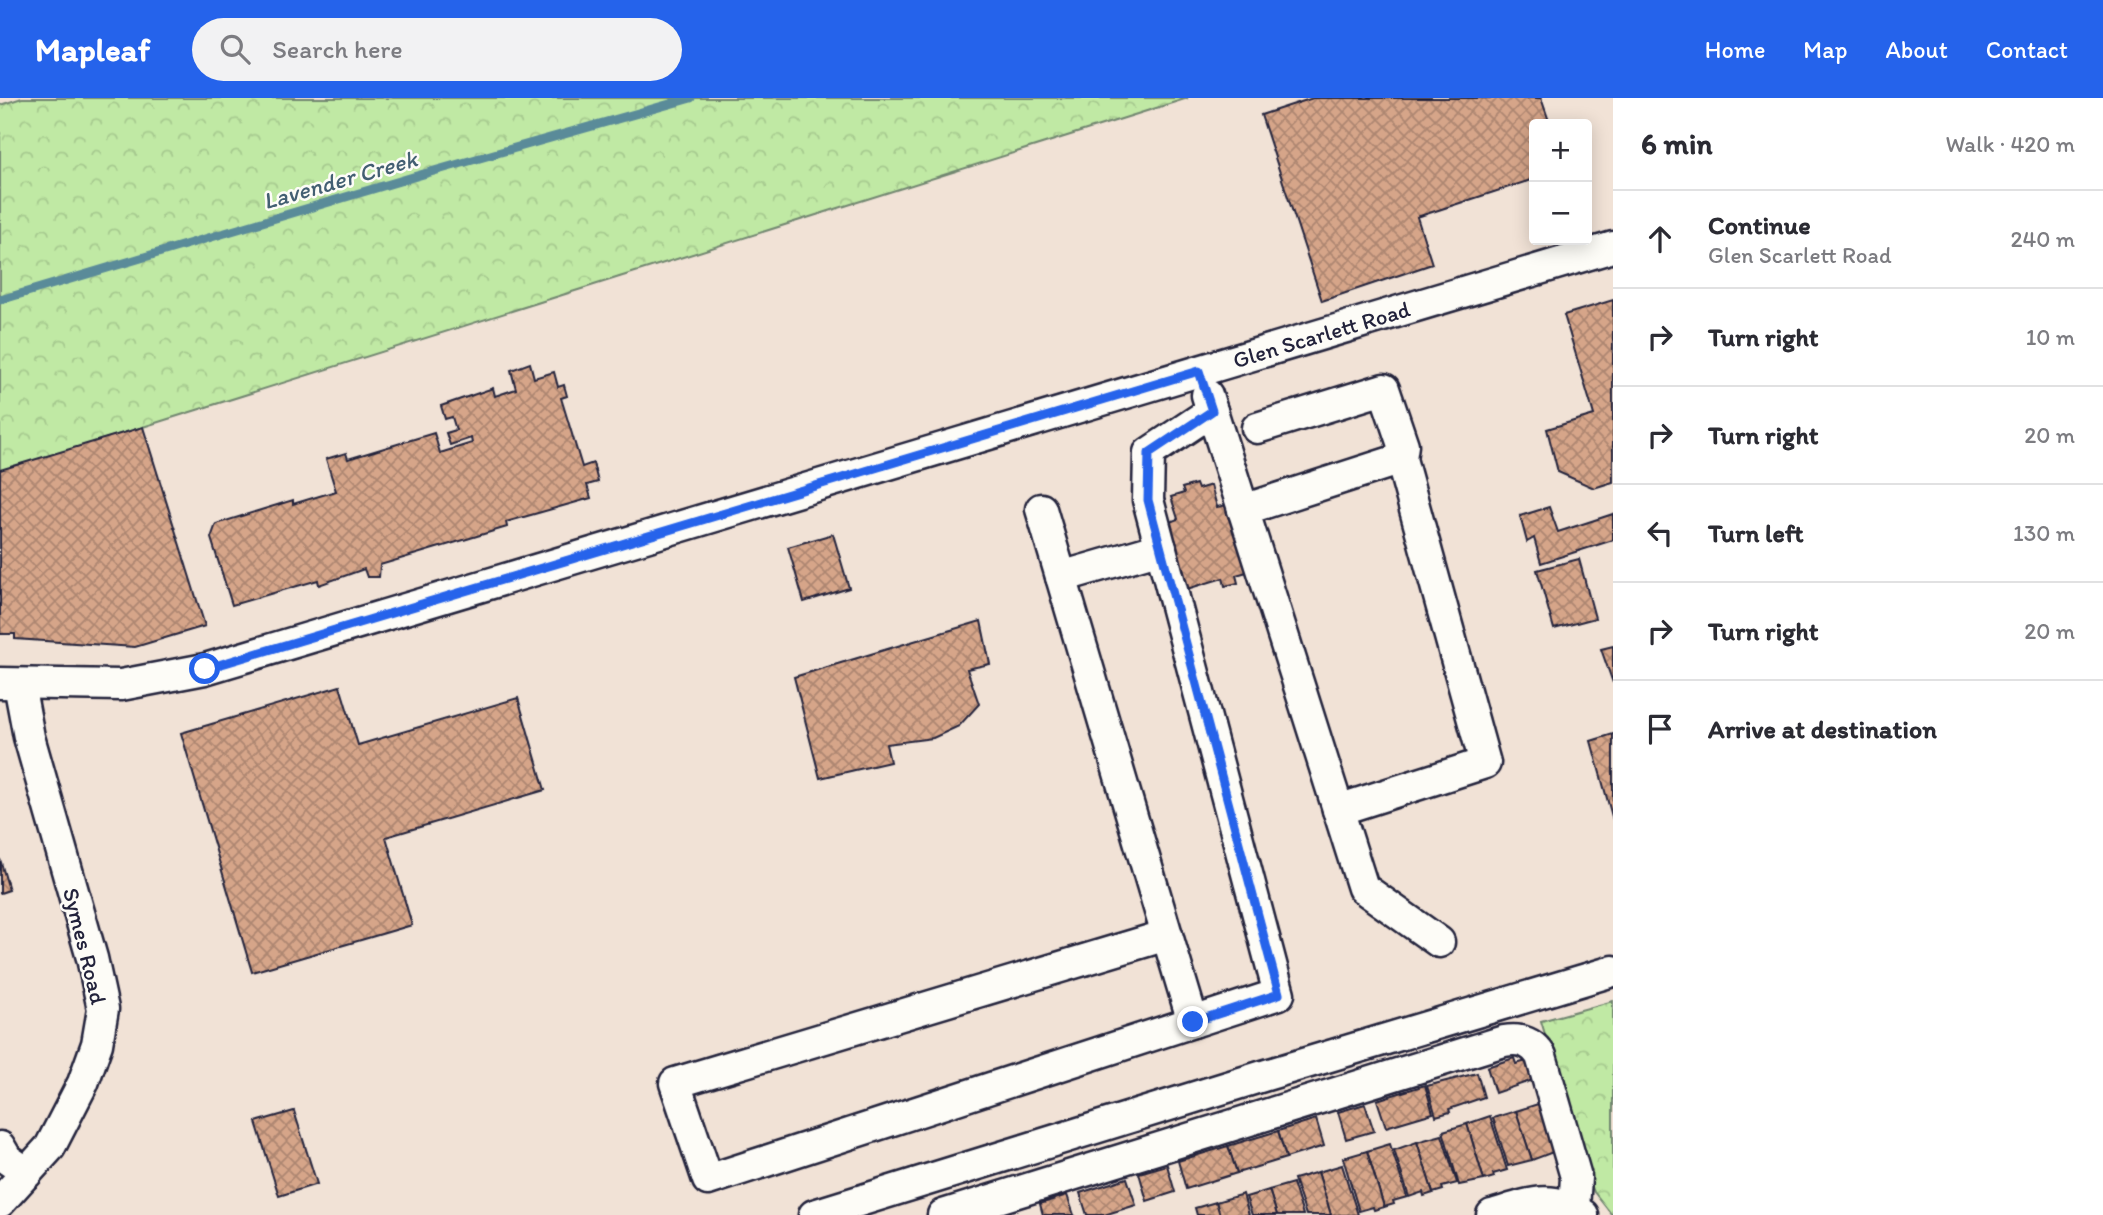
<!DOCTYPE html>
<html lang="en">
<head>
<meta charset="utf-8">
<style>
  body { margin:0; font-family:Itim,sans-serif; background:#f2f2f3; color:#2b2b33 }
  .controls { position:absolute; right:21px; top:21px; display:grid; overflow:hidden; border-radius:7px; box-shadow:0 4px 18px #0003 }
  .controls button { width:63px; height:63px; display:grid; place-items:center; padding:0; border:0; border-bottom:2px solid #e1e1e2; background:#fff; color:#2b2b33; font:35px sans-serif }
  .stop { position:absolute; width:21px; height:21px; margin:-16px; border:5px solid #2563eb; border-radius:50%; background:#fff }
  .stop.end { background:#2563eb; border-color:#fff; box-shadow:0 2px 7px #0008 }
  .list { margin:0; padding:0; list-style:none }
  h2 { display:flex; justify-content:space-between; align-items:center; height:91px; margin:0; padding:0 28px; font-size:30px }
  h2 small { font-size:23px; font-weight:400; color:#7c7c81 }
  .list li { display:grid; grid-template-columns:46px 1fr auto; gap:21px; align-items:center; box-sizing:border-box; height:98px; padding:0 28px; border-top:2px solid #e1e1e2 }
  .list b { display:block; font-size:26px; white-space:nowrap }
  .list p { margin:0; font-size:23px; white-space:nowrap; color:#7c7c81 }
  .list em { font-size:23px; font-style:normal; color:#7c7c81 }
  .icon { flex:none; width:38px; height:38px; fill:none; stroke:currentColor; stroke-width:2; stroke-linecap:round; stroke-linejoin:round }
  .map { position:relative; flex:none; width:1613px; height:1117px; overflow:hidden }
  header { display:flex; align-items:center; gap:42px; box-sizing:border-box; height:98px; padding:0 35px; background:#2563eb; color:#fff }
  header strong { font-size:33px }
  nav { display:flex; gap:38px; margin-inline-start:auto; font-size:24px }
  .search { width:490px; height:63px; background:#f2f2f3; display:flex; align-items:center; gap:18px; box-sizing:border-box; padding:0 24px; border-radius:38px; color:#7c7c81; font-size:26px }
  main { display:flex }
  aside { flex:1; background:#fff }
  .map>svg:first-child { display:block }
</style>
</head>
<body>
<header>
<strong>Mapleaf</strong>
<div class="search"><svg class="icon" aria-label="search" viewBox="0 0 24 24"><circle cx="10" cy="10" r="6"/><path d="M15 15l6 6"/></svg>Search here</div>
<nav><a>Home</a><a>Map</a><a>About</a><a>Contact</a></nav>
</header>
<main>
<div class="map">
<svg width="1613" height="1117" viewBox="0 0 1613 1117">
  <defs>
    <pattern id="park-crowns" width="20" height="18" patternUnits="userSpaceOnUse" patternTransform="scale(1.75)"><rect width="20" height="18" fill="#c0e9a4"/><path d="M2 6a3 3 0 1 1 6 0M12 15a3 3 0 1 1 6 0" fill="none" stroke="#a5c88e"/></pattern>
    <pattern id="building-cross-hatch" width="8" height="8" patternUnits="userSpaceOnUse" patternTransform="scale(1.75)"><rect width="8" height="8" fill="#d6a589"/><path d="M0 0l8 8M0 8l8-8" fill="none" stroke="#ad8671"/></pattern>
  </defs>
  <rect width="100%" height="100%" fill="#f1e2d6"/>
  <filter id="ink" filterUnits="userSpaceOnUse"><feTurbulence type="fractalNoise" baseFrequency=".0143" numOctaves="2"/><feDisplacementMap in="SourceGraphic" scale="14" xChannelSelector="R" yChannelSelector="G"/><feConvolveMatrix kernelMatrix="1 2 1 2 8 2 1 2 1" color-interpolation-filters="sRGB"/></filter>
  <g filter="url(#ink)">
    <g fill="url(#park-crowns)" stroke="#718670" stroke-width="2">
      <path d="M22,0H1188L0,374V7Z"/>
      <path d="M1613,903V1117H1612L1594,1094L1590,1085L1541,923Z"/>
    </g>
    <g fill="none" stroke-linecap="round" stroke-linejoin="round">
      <path stroke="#5a8b99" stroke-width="9" d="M0,202L413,79L691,0"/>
    </g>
    <g fill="url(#building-cross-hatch)" stroke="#22223b" stroke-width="2">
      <path d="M1313,0H1541L1550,26H1534V81L1417,119L1432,166L1322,203L1261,17Z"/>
      <path d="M1613,202V384L1594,390L1558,374L1547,331L1594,317L1564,217Z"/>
      <path d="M530,265L534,280L554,274L558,289L564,287L567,298L561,300L582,369L593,365L598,384L587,387L591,400L506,424L507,429L380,467L379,479H367L364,471L319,487L318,482L232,507L211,440L216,426L293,402V406L336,393L326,361L346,355L348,361L434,335L440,355L472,345L471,340L450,347L446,335L456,332L452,319L445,321L441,308L493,290L495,298L516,291L511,272Z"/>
      <path d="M143,329L205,528L135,549L15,541V536H0V372Z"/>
      <path d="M1196,386L1198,391L1211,387L1217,409L1227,407L1247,474L1236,477L1238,485L1225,488L1223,480L1187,491L1167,425L1178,421L1171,399L1184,395L1182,390Z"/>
      <path d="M1549,409L1558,434L1613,416V442L1541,465L1534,440L1527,444L1520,418Z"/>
      <path d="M833,436L849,490L804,504L788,449Z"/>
      <path d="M1579,461L1595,520L1554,531L1537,472Z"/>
      <path d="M981,523L990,566L967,571L979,606L959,628L933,640L886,646L890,664L820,680L794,579Z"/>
      <path d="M1613,548V585L1601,551Z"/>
      <path d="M340,588L358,647L518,600L545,692L386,739L412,827L252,874L181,635Z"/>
      <path d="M1613,636V722L1591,643Z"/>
      <path d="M0,761L9,792L0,795Z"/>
      <path d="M1514,960L1516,966L1530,962L1536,981L1495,995L1487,969Z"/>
      <path d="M1477,975L1484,999L1449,1011L1450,1014L1436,1018L1427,988Z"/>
      <path d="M1425,987L1433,1015L1386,1029L1377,1002Z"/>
      <path d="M1541,1005L1556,1053L1532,1062L1516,1013Z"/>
      <path d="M1365,1006L1374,1033L1346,1041L1338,1014Z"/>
      <path d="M294,1013L317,1086L279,1098L256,1024Z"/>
      <path d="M1516,1013L1532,1062L1508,1068L1493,1020Z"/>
      <path d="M1490,1018L1507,1072L1493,1076L1494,1079L1484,1082L1467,1026Z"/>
      <path d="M1316,1021L1324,1048L1286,1060L1278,1033Z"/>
      <path d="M1467,1026L1484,1082L1459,1087L1443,1033Z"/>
      <path d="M1278,1033L1286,1060L1237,1075L1228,1048Z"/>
      <path d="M1442,1037L1457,1085L1442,1089L1443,1092L1433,1095L1417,1044Z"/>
      <path d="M1417,1044L1433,1095L1424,1098L1423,1094L1409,1099L1394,1052Z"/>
      <path d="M1390,1046L1407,1099L1393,1103L1394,1106L1384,1109L1367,1053Z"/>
      <path d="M1228,1048L1237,1075L1186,1091L1178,1063Z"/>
      <path d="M1367,1053L1384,1109L1374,1112L1373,1109L1359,1113L1343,1060Z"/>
      <path d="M1167,1067L1175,1094L1147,1103L1139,1075Z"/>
      <path d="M1342,1067L1358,1117H1331L1318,1074Z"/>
      <path d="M1318,1074L1331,1117H1306L1294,1081Z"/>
      <path d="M1127,1080L1136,1107L1104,1117H1087L1080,1095Z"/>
      <path d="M1293,1085L1303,1117H1277L1269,1092Z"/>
      <path d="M1269,1092L1277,1117H1252L1246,1099Z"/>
      <path d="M1243,1096L1249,1117H1220L1216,1104Z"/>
      <path d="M1067,1097L1074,1117H1043L1040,1106Z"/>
      <path d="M1216,1104L1220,1117H1197L1195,1110Z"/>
    </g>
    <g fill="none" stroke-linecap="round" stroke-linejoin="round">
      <defs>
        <g id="minor">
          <path d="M1207,297L1363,790L1439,844"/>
          <path d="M1257,330L1384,291L1403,347L1401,361"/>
          <path d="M1041,411L1167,837L675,985L708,1082L1279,896L1148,402L1149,355L1212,313"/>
          <path d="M1243,412L1401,361L1485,665L1338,712"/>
          <path d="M1061,479L1161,450"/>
          <path id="s1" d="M0,585L121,587L205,571L1613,149"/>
          <path d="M1167,837L1193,924"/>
          <path d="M0,1049L7,1061L27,1075"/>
          <path d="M0,1104L50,1049L83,985L97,946L103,911L92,860L29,639L19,586"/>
          <path d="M814,1117L1263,978L1613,873"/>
          <path d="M943,1117L1504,943C1521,940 1532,944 1541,958L1576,1079L1574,1111"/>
          <path d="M1492,1117C1526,1107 1551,1094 1583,1117"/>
        </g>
      </defs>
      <use href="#minor" stroke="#22223b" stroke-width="35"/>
      <use href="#minor" stroke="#fdfcf7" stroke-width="30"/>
    </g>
  </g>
  <g fill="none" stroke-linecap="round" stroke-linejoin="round" filter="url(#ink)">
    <path stroke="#2563eb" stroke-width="9" d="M205,571L1199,273L1212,313L1149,355L1148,402L1279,896L1193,924"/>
  </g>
  <g text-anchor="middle" stroke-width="5" stroke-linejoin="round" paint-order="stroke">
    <g font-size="23" fill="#22223b" stroke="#fdfcf7">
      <text dy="8" stroke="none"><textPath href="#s1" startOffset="1372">Glen Scarlett Road</textPath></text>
      <text transform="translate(85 848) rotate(76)" y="8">Symes Road</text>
    </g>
    <g font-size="24" font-style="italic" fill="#435f72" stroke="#fdfcf7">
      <text transform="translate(340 82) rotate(-16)" y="8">Lavender Creek</text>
    </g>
  </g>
</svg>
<div class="controls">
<button>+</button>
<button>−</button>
</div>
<div class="stop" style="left:205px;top:571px"></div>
<div class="stop end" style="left:1193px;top:924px"></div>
</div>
<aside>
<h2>6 min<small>Walk · 420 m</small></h2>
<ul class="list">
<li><svg class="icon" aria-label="ahead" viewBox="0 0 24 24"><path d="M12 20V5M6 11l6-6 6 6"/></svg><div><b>Continue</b><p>Glen Scarlett Road</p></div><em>240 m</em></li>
<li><svg class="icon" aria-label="right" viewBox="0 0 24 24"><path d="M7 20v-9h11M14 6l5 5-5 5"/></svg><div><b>Turn right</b></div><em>10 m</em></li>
<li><svg class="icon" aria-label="right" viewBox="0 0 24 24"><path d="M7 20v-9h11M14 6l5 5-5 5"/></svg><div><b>Turn right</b></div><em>20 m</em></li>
<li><svg class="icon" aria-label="left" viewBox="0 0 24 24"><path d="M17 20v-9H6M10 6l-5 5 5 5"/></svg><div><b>Turn left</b></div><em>130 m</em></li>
<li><svg class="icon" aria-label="right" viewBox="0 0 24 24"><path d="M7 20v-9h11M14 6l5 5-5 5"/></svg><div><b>Turn right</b></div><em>20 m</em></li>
<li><svg class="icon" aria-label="arrive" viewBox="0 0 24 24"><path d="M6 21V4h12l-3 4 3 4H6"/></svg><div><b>Arrive at destination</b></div></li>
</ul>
</aside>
</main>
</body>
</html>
